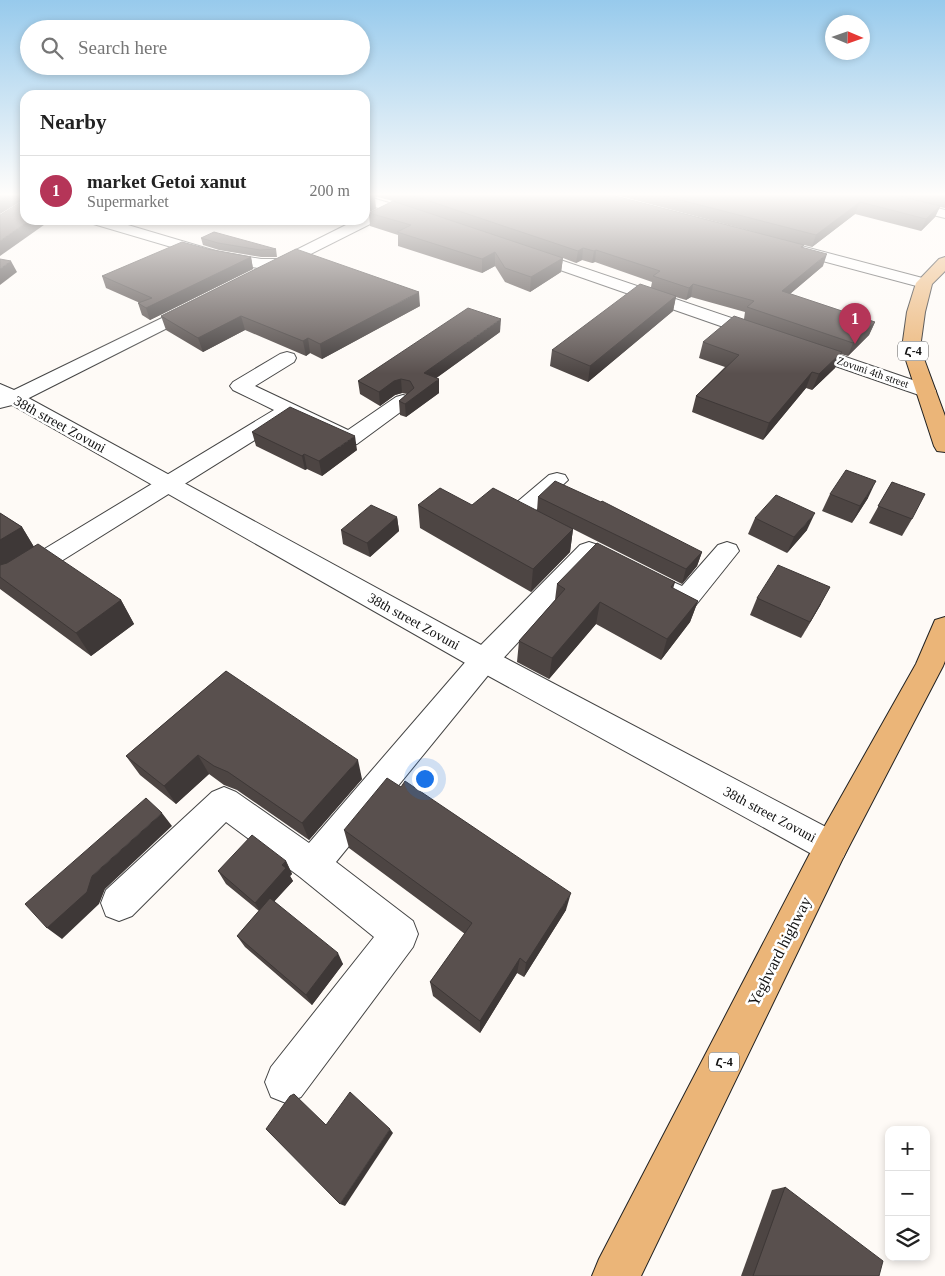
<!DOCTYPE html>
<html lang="en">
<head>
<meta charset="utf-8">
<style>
  body { margin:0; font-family:"Times New Roman","Noto Sans Armenian",serif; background:#f6f6f6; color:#222 }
  .controls { position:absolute; right:15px; bottom:15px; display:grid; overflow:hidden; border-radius:10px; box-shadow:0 2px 8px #0003 }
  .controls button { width:45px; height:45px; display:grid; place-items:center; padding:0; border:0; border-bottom:1px solid #e0e0e0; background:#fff; color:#222; font:25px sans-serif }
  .compass { position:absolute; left:825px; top:15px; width:45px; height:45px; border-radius:50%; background:#fff; box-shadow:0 2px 8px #0003; rotate:92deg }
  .you { position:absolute; left:424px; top:778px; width:18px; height:18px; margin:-12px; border:4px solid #fff; border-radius:50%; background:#1a73e8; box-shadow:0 0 0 8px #1a73e833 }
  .badge { display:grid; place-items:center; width:32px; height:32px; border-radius:50%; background:#b53558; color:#fff; font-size:16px; font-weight:700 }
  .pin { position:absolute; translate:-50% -41px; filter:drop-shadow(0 1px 2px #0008) }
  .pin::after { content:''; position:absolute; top:26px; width:18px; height:15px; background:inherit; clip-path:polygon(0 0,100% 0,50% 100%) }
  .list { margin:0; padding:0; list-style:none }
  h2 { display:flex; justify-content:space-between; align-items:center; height:65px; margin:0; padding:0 20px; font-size:21px }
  h2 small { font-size:16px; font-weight:400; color:#767676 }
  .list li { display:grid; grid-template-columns:32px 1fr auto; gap:15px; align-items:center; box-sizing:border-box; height:70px; padding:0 20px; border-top:1px solid #e0e0e0 }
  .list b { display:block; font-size:19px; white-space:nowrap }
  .list p { margin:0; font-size:16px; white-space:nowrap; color:#767676 }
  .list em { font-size:16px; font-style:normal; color:#767676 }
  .icon { flex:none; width:28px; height:28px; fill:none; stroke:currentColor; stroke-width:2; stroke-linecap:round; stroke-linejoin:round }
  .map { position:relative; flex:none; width:945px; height:1276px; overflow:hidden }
  .search { position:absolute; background:#fff; box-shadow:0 2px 8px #0003; left:20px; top:20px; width:350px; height:55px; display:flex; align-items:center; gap:12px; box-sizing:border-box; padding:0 18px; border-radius:28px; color:#767676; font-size:19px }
  .panel { position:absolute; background:#fff; box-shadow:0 2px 8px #0003; left:20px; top:90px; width:350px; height:135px; border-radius:15px }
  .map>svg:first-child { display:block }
</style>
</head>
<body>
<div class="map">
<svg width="945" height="1276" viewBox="0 0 945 1276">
  <rect width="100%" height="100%" fill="#fefaf6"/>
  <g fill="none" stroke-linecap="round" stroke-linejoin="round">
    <defs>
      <g id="minor">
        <path d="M393,203L398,204L400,207L398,210L271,274L265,272L263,269L212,259L90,223L88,220H111L219,252L261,259H278L356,220H365V216Z"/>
        <path d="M790,243L930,280L932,283L930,286L924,288L785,251L782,248L785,245Z"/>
        <path d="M197,301L203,302L206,306L203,310L21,402L14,404L0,398V384L14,390Z"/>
        <path d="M287,352L294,354L296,358L294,362L255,386L348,430L396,397L403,395L410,397L413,401L410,405L357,444L349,445L290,418L31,580L22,583L13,580L9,574L13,568L274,410L233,390L230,386L233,382L280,354Z"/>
        <path d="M557,473L565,475L568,480L534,512L549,519L553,525L549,531C536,535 514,525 506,513L510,508L549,475Z"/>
        <path d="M589,542L598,545L601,551L598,557L494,668L336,862L413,921L418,934L413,947L301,1097L286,1103L271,1097L265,1082L271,1067L374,937L300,877L226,822L132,916L119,921L106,916L101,903L106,890L212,792L224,787L236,792L309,843L474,652L580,545Z"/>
        <path d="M727,542L736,545L739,551L695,606C691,607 688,609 683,608C671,605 649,594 642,583L646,576L655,574L682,586L718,545Z"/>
      </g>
      <g id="tertiary">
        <path d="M863,195H887L945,210V218L865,198Z"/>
        <path d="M365,196L424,213L426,216L424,219L419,220L365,204Z"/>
        <path d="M525,248L767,330L770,334L767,338L761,339L755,338L520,256L517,253L520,250Z"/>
        <path d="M802,342L933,387L936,391L933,395L926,397L919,395L795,352L793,348L795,344Z"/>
        <path d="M14,392L21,394L494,652L843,836L848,847L843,858L831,863L819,858L474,668L12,405L0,408V396Z"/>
      </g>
      <g id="primary">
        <path d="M945,257V271L932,284L925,312L920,348L945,416V452L937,451L934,446L902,348L907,312L916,283L939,259Z"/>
        <path d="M945,617V661L943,666L843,858L641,1276H592L599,1259L819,836L916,664L935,620Z"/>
      </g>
    </defs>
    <use href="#minor" stroke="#444" stroke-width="2"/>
    <use href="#tertiary" stroke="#444" stroke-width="2"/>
    <use href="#primary" stroke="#222" stroke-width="2"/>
    <use href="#minor" fill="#fff" fill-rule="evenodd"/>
    <use href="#tertiary" fill="#fff" fill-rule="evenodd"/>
    <use href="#primary" fill="#ebb578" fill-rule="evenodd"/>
  </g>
  <g fill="#4d4543">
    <path d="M370,195H612L781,239L616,195H945V208L940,207L935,217L921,231L855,214L812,247L804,245L803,247L823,266L790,294L875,322L869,335L848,356L841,354L835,368L812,390L806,388L763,440L692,412L696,396L725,367L699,358L703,342L744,319L745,312L691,297L686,300L676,297L673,311L588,382L550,366L552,350L651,287L652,282L595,262L592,263L582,260L576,263L563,258L561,272L530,292L505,282L495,266L482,273L398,246V235L370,226L369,213L393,201Z"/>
    <path d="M201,238L276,249L277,257H261L219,250L203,245Z"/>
    <path d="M208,249L251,257L253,269L150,320L142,315L138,303H140L106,288L102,276Z"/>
    <path d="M420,306L322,359L310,353L306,356L245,330L203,352L166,330L161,316Z"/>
    <path d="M500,332L436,378L439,393L406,417L400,415L399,401L407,394L402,393L395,395L380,406L360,394L358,381Z"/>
    <path d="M252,432L357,450L322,476L307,469L305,470L256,446Z"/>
    <path d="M892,482L912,519L902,536L869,523Z"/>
    <path d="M830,494L868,498L852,523L822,511Z"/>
    <path d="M538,497L702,552L697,566L682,584L573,529L570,552L531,592L420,528L418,505H472L537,511Z"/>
    <path d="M0,513L22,527L34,547L121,600L134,624L91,656L0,589Z"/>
    <path d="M397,517L399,531L370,557L343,544L341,530Z"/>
    <path d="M755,518L807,530L787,553L748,534Z"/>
    <path d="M675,582L673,589L698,601L690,622L661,660L596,624L549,679L517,662L519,641L555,600L557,584Z"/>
    <path d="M757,598L821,604L801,638L750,615Z"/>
    <path d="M226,671L362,779L309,840L237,790L224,785L209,774L176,804L140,775L126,756Z"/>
    <path d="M344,830L566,910L524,977L517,973L480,1033L433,996L430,982L465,934L349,848Z"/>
    <path d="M286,861L292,874L290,876L293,881L274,901L343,964L312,1005L245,947L237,936L259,911L226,884L218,871Z"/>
    <path d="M785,1187L879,1276H741L772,1190Z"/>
  </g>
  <g fill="#3e3837">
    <path d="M8,195H24L25,199L0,214V200Z"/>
    <path d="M375,197L376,209L365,214V202Z"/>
    <path d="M860,202L855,214L812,247L816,235Z"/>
    <path d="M940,206L935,217L921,231L926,219Z"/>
    <path d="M30,220H51L0,256V241Z"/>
    <path d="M583,248L582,260L576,263L578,251Z"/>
    <path d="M596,250L595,262L592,263L594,251Z"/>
    <path d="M495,252V266L482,273V259Z"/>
    <path d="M827,254L823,266L778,304L782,291Z"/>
    <path d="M251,257L253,269L150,320L146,308Z"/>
    <path d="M563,258L561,272L530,292L531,277Z"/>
    <path d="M11,261L17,272L0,285V269Z"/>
    <path d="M693,284L691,297L686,300L689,288Z"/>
    <path d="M419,292L420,306L322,359L320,344Z"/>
    <path d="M676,296L673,311L588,382L590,366Z"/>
    <path d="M241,316L245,330L203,352L198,338Z"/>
    <path d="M501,319L500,332L424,387V373Z"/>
    <path d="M875,322L869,335L848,356L853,343Z"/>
    <path d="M308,338L310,353L306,356L303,341Z"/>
    <path d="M842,352L835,368L812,390L819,374Z"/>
    <path d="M812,372L806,388L763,440L769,423Z"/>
    <path d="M401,379L402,393L395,395L380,406L379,392L394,381Z"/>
    <path d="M439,379V393L406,417L405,404Z"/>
    <path d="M355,436L357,450L322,476L319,461Z"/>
    <path d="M304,454L307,469L305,470L302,456Z"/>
    <path d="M876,481L868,498L852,523L860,506Z"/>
    <path d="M815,513L807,530L787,553L794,537Z"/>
    <path d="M397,517L399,531L370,557L367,543Z"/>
    <path d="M22,527L37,552L0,577V540Z"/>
    <path d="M573,529L570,552L531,592L533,569Z"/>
    <path d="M702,552L697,566L682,584L686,569Z"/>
    <path d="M830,587L821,604L801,638L810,622Z"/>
    <path d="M121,600L134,624L91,656L76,633Z"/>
    <path d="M698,601L690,622L661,660L667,639Z"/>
    <path d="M600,602L596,624L549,679L552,658Z"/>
    <path d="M198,755L209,774L176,804L164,786Z"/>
    <path d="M358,760L362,779L309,840L302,823Z"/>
    <path d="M162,813L172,826L105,889L99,904L62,939L47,928L92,876Z"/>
    <path d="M286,861L292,874L290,876L293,881L262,915L255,903Z"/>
    <path d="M571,893L566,910L524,977L526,963Z"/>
    <path d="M338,953L343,964L312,1005L306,995Z"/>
    <path d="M520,958L517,973L480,1033V1021Z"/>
    <path d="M390,1129L393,1133L345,1206L340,1204Z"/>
  </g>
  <g fill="#59504e" stroke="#3e3837">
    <path d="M0,195H8L0,200Z"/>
    <path d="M21,195H25V220H30L0,241V215L21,202Z"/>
    <path d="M365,195H367L375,197L365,202Z"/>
    <path d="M411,195H612L804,245L801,247L827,254L782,291L875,322L853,343L747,307L754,301L693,284L689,288L653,276L660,271L596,250L594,251L583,248L578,251Z"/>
    <path d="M661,195H896L940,206L926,219L860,202L816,235Z"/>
    <path d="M393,201L563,258L531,277L505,268L495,252L482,259L397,232L411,225L369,213Z"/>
    <path d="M214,232L276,249L260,250L218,243L201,238Z"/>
    <path d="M182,242L208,249L251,257L146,308L138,303L152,298L102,276Z"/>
    <path d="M296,249L419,292L320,344L308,338L303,341L241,316L198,338L161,316Z"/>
    <path d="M0,259L11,261L0,269Z"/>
    <path d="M640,284L676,296L590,366L552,350Z"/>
    <path d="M468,308L501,319L424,373L439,379L405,404L399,401L414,388L410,381L401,379L394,381L379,392L358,381Z"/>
    <path d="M734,316L842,352L819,374L812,372L769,423L696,396L739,355L703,342Z"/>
    <path d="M290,407L355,436L319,461L304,454L302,456L252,432Z"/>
    <path d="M846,470L876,481L860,506L830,494Z"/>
    <path d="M555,481L601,502L602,501L702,552L686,569L538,497Z"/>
    <path d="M892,482L925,494L912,519L878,506Z"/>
    <path d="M440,488L472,505L493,488L573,529L533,569L418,505Z"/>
    <path d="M776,495L815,513L794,537L755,518Z"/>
    <path d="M371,505L397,517L367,543L341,530Z"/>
    <path d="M0,513L22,527L0,540Z"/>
    <path d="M597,543L675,582L671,587L698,601L667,639L600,602L552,658L519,641L565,589L557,584Z"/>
    <path d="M38,544L121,600L76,633L0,577V565L7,563Z"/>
    <path d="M778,565L830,587L810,622L757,598Z"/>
    <path d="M226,671L358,760L302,823L228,772L214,766L198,755L164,786L126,756Z"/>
    <path d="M387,778L401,787L405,781L571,893L526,963L520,958L480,1021L430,982L472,923L344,830Z"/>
    <path d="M146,798L162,813L92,876L87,892L47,928L25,904Z"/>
    <path d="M252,835L286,861L282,865L286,868L255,903L218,871Z"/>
    <path d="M270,898L338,953L306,995L237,936Z"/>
    <path d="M350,1092L390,1129L340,1204L266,1129L290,1096L294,1094L326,1125Z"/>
    <path d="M785,1187L883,1261L879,1276H753Z"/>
  </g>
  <linearGradient id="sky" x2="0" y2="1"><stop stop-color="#97caec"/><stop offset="0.52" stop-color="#fffdfb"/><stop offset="1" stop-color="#fffdfb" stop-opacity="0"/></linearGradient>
  <rect width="945" height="374" fill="url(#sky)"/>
  <g text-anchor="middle" stroke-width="5" stroke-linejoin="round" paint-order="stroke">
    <g font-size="11" fill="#111" stroke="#fff">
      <text transform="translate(873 372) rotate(19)" y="4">Zovuni 4th street</text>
    </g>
    <g fill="#fff" stroke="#585858" stroke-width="1">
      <rect x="898" y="341.5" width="30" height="19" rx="4"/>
      <rect x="709" y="1052.5" width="30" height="19" rx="4"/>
    </g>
    <g font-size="12" font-weight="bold" fill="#111">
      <text x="913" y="355">Հ-4</text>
      <text x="724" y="1066">Հ-4</text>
    </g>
    <g font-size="14" fill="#111" stroke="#fff">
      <text transform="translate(60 424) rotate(29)" y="5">38th street Zovuni</text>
      <text transform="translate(414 621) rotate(29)" y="5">38th street Zovuni</text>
      <text transform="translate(770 814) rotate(28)" y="5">38th street Zovuni</text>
    </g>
    <g font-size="16" fill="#111" stroke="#fff">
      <text transform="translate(779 951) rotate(-63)" y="6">Yeghvard highway</text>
    </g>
  </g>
</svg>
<div class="controls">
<button>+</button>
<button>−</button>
<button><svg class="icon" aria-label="layers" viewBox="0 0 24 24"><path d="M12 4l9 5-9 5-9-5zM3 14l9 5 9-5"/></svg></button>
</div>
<svg class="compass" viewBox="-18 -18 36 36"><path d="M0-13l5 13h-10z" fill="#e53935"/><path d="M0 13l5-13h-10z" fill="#767676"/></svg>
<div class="you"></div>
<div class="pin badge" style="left:855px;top:344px">1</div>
<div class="search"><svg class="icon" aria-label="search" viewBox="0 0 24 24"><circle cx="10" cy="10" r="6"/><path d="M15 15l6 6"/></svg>Search here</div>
<section class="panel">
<h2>Nearby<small></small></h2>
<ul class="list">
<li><span class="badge">1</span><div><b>market Getoi xanut</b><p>Supermarket</p></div><em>200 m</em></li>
</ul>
</section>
</div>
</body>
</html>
